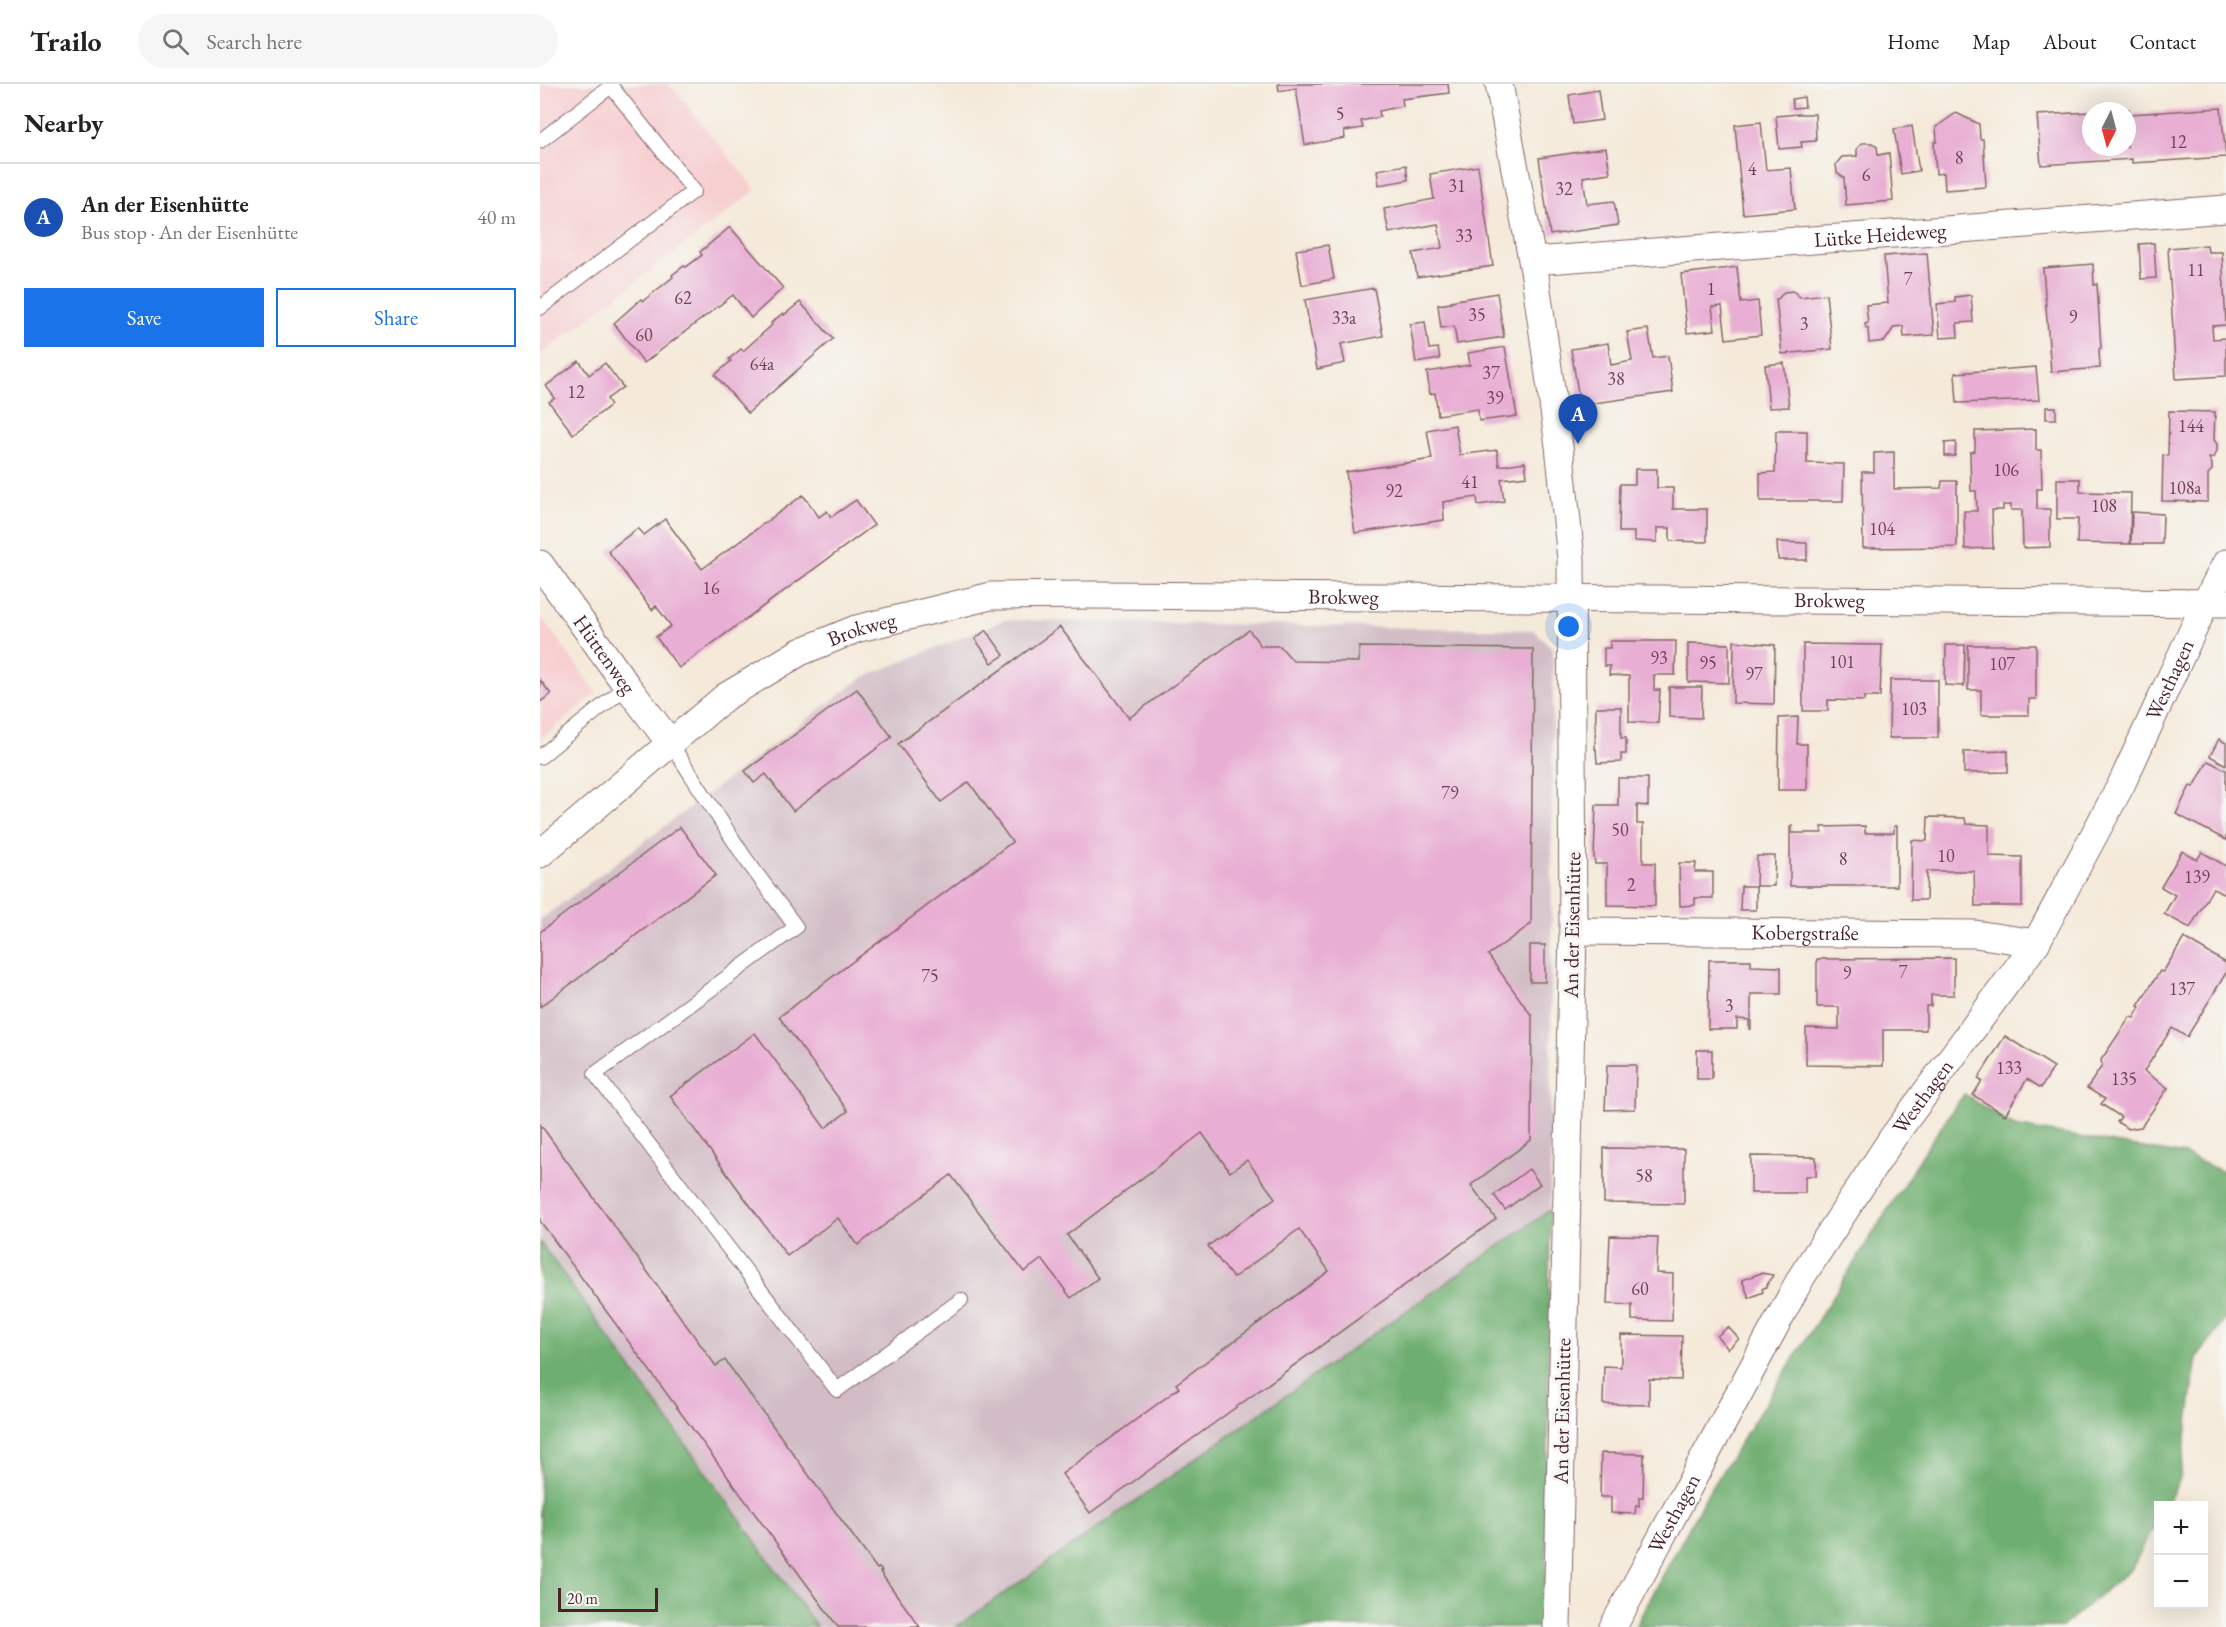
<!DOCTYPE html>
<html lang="en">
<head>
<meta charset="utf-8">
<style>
  body { margin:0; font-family:"EB Garamond",serif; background:#f6f6f6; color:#222 }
  .controls { position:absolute; right:18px; bottom:18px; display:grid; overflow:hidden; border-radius:0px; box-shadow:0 6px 24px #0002 }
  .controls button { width:54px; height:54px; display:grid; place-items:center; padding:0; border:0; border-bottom:2px solid #e0e0e0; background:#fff; color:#222; font:30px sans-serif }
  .compass { position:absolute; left:1542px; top:18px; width:54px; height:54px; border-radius:50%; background:#fff; box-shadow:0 6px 24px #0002; rotate:186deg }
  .scale { position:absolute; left:18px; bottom:15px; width:100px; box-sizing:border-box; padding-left:6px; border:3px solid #4a1f2b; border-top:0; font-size:16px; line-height:21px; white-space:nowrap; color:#4a1f2b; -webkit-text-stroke:4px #f6f6f2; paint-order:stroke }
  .you { position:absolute; left:1029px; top:543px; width:21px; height:21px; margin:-15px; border:4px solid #fff; border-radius:50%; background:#1a73e8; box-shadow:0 0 0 9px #1a73e833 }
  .badge { display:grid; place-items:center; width:39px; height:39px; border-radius:50%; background:#1a73e8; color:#fff; font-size:20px; font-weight:700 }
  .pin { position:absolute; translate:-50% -50px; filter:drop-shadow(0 2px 3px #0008) }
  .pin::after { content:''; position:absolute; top:32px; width:21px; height:18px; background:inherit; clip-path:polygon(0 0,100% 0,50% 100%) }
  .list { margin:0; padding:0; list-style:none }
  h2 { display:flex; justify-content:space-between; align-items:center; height:78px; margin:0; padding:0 24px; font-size:26px }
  h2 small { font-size:20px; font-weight:400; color:#767676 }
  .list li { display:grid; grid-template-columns:39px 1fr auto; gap:18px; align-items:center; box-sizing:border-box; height:108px; padding:0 24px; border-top:2px solid #e0e0e0 }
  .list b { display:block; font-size:22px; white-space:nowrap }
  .list p { margin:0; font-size:20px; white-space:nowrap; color:#767676 }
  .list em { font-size:20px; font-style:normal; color:#767676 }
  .actions { display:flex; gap:12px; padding:18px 24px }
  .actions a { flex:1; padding:14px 0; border:2px solid #1a73e8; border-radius:0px; text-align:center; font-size:21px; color:#1a73e8 }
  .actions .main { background:#1a73e8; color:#fff }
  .icon { flex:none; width:33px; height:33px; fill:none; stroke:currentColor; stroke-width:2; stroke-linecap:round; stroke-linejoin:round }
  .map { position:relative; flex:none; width:1686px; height:1543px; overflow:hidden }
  header { display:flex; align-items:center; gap:36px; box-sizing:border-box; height:84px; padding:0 30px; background:#fff; border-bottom:2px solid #e0e0e0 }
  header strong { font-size:28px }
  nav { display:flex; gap:33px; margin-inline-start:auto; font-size:21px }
  .search { width:420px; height:54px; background:#f6f6f6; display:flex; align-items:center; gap:15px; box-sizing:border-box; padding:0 21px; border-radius:33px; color:#767676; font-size:22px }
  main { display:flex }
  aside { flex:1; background:#fff }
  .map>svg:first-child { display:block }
</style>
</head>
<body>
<header>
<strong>Trailo</strong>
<div class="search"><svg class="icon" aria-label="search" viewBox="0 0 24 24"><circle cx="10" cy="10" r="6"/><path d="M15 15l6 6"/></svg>Search here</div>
<nav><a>Home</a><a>Map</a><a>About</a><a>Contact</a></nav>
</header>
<main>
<aside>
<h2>Nearby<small></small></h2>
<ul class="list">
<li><span class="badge" style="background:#1a4fb4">A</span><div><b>An der Eisenhütte</b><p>Bus stop · An der Eisenhütte</p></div><em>40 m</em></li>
</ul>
<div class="actions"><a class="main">Save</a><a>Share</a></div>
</aside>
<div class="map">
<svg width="1686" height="1543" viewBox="0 0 1686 1543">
  <rect width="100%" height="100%" fill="#f6f6f2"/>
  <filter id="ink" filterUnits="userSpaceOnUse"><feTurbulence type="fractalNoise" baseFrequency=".0167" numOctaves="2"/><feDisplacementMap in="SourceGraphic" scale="12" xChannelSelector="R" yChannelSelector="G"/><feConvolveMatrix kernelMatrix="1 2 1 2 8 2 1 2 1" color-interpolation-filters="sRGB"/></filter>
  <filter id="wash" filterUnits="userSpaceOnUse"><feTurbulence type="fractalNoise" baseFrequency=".008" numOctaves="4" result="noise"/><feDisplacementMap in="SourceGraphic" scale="24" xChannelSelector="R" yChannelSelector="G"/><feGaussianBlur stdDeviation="1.35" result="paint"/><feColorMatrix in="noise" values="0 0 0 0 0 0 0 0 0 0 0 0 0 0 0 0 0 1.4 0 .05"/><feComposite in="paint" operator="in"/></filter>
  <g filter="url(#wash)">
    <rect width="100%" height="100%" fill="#f5eada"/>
    <g fill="#f7cfd1">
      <path d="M0,0H129L216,106L0,271Z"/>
      <path d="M0,531L57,609L0,656Z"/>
    </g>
    <path fill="#d2bdc6" d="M464,536L994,546L1013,565L1010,1126L416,1543H277L0,1158V836L322,594Z"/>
    <g fill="#6eae70" stroke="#5c664e" stroke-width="1.5">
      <path d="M1424,1010L1474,1042L1645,1071L1686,1089V1234L1657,1274L1640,1395L1626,1421L1618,1422V1435L1592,1484L1522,1543H1095L1164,1416L1390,1059Z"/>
      <path d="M1010,1126L1007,1454L1004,1543H416Z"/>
      <path d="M0,1158L277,1543H0Z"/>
    </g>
    <g id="blocks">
      <g fill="#e8aed3">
        <path d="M738,0H908L909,9L862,15L863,22L839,27L840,33L821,37L823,44L804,47L805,54L765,61L756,4L739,7Z"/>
        <path d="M1058,6L1062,36L1033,40L1029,11Z"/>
        <path d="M1264,13L1265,23L1253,24L1252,15Z"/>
        <path d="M1681,24L1686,73L1592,79V75L1501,81L1497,31L1551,28V63H1587V26L1589,25L1590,30Z"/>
        <path d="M1416,29L1439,40L1440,55H1443L1446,103L1405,106L1404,89L1396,90L1394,58H1397L1396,43Z"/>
        <path d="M1259,30H1275L1276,57L1261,58L1262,63L1239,65L1236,32Z"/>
        <path d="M1221,38L1226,86L1251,84L1255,125L1203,130L1195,41Z"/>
        <path d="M1372,42L1379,87L1361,90L1354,45Z"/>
        <path d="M1322,59H1332L1337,63L1338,71L1349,69L1353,117L1306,121L1304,94L1297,89L1296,80L1302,73L1317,72V65Z"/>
        <path d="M1066,64L1070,89L1043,93L1047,120L1074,117L1078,141L1010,151L999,74Z"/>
        <path d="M866,81L868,96L839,101L837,86Z"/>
        <path d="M938,82L953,182L877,193L873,169L902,164L898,140L849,149L844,125L894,115L890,90Z"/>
        <path d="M190,143L243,204L211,234L193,211L104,279L74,239L101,215L103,217L133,193L132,191L144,182L146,183L162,171L160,168Z"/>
        <path d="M1614,159L1616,194L1601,195L1599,160Z"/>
        <path d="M788,161L794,195L762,201L756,166Z"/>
        <path d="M1667,161L1668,168H1682L1686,241L1672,242L1673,255L1686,254V292L1636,295L1628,164Z"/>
        <path d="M1387,169L1394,251L1364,253L1363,242L1354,243L1345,257L1329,259L1328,244H1326L1325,240L1328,239L1326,221L1348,219L1344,172Z"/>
        <path d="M1553,180L1554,201L1557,200L1561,264L1559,265L1560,284L1511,288L1503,184Z"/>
        <path d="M1197,183L1201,219L1218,217L1221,251L1186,255L1182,222L1172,223L1175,246L1147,249L1141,190Z"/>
        <path d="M834,204L843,252L801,260L805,279L777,285L765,216Z"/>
        <path d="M1253,207L1260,213L1286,210L1292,265L1242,270L1236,215H1238L1244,208Z"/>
        <path d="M957,209L964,253L917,260L914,242L901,244L898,221L911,219V217Z"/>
        <path d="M1431,211L1433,238L1417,239L1418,253L1400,254L1397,220L1415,218V213Z"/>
        <path d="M260,218L293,255L208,329L175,291L191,277L189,275L201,265L203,267L232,241L231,239L243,229L244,231Z"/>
        <path d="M885,238L889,265L898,264L900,275L876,279L870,240Z"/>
        <path d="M1108,245L1113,274L1128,272L1133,308L1040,321L1031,265L1068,259L1071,281L1092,277L1087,248Z"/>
        <path d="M965,263L977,332L939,337L938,325L898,331L895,309L890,310L887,288L930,281L928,269Z"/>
        <path d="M39,277L49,291L65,279L83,303L67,315L71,321L33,350L9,318L15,314L6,302Z"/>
        <path d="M1244,279L1249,323L1229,324L1225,281Z"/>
        <path d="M1496,283L1499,316L1417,319L1415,289Z"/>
        <rect x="1506" y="323" width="10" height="12"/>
        <path d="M1629,327L1675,328L1674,356L1677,360V367L1674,374H1669L1672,380V386L1668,390V418L1622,417L1623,371L1628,372Z"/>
        <path d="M915,341L920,371L957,366L959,382L985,378L987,392L961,395L964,417L938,421L937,413L903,418L904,436L815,449L806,388L892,375L887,346Z"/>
        <path d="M1496,345V366H1501L1502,405H1497V425H1510V463L1483,464L1482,426H1471V421H1463V426H1452L1453,464L1425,465L1424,427H1437L1436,407H1431L1430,368L1435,367V347Z"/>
        <path d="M1236,347H1267V379L1304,380L1303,417H1220V389L1235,388Z"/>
        <path d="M1416,358L1415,372H1405V359Z"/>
        <path d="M1354,368V405L1401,404L1402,397H1417V463L1323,464L1322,388H1334V369Z"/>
        <path d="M1095,385H1117V404H1133V425H1167V458L1130,457V444H1117V458L1094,457V448H1079L1080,400H1095Z"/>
        <path d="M1517,395H1540V408L1591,409L1590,460L1537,459L1538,435H1517Z"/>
        <path d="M263,411L279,433L287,427L291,433L316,416L334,441L139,584L116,553L131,542L116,522L112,526L68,467L98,444L104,451L125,435L162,485Z"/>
        <path d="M1592,428L1623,430L1622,460H1591Z"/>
        <path d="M1237,458L1267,459V476H1238Z"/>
        <path d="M520,543L589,634L709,546L721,562H740L753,577L819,578V563L993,565L991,840L948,871L992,932L991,1056L931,1101L956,1135L550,1429L522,1390L639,1304L636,1300L789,1187L759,1145L693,1194L668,1162L735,1114L707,1076L690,1088L662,1049L527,1151L558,1194L531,1214L502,1175L484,1188L411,1091L318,1161L298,1134L247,1172L130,1012L215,949L285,1044L308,1027L239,933L472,758L429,698L401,718L358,660Z"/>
        <path d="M446,546L464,571L452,579L435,555Z"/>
        <path d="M1070,557H1136L1135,591H1114V606H1120L1118,639L1089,638V592L1069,591L1070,582H1064V564H1070Z"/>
        <path d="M1194,557L1235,561L1234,620L1193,619Z"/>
        <path d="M1148,559L1189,560V599L1148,598Z"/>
        <path d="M1263,560L1342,561L1340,613H1324V617L1288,616V627H1263Z"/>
        <path d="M1406,561H1425L1424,602L1405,601Z"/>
        <path d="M1428,561H1496V615H1489V631H1441V606H1428Z"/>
        <path d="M0,596L11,610L0,618Z"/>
        <path d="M1350,596H1398V654H1349Z"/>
        <path d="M1129,603H1162L1161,634L1129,633Z"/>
        <path d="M317,605L352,653L253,727L226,690L214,699L205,687Z"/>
        <path d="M1056,623H1081V654H1086V670H1081V678L1057,679L1056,665H1055Z"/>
        <path d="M1258,633L1257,660H1267V706H1238L1239,634Z"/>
        <path d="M1679,655L1686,659V681L1670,672Z"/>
        <path d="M1468,667V688L1424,689V668Z"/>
        <path d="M1668,677L1686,686V756L1636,730L1650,702L1654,703Z"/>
        <path d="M1078,694H1108V722L1097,721V740H1103V779H1115V822L1067,821V780H1055L1054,772L1056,721H1078Z"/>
        <path d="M1388,733L1425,734L1426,740L1449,741V772L1482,773V822H1435L1434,787H1387L1386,816H1371L1372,756L1387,757Z"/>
        <path d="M1252,742V749H1282V743L1325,742V749H1354V742H1357V802H1250V743Z"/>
        <path d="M140,743L176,791L0,923V848Z"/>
        <path d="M1642,767L1657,776L1662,768L1686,782V812L1673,804L1650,844L1624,830L1635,811L1621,803Z"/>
        <path d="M1217,772H1235L1234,802H1216Z"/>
        <path d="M1139,779H1156L1155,788H1173V814H1155V821L1140,822Z"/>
        <path d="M1201,802H1216V826H1200Z"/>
        <path d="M1644,854L1686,879V889L1647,953L1632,944L1604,987L1628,1004L1601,1043L1588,1045L1577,1038L1581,1033L1561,1020L1565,1015L1547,1004L1562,982L1561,976L1590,933L1594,934L1600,923L1598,922L1620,887L1623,888Z"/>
        <rect x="990" y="861" width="15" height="37"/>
        <path d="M1414,874V911H1391V922H1386V946H1343V982L1266,981V944L1299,945V923H1277V875Z"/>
        <path d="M1169,876H1211V882L1241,883V910H1211V945H1209V936L1197,935V945H1168Z"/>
        <path d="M1465,952L1514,983L1501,1004L1487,995L1465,1031L1433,1011L1442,997L1438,995Z"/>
        <rect x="1157" y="966" width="15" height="29"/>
        <path d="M1067,981H1096L1095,1025L1065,1026Z"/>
        <path d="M0,1040L176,1282L185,1276L337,1485L339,1484L342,1487L340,1488L380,1543H298L0,1137Z"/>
        <path d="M1064,1064L1144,1065V1120L1064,1119Z"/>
        <path d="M1211,1072L1276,1073V1092H1265V1109H1211Z"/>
        <path d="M989,1085L1000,1100L965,1126L954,1111Z"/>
        <path d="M1070,1152L1118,1153L1116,1189L1133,1190L1132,1237L1092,1236V1221L1067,1220Z"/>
        <path d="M1221,1189L1233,1191L1226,1203L1222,1205L1223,1208L1209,1214L1202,1196Z"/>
        <path d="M1188,1243L1199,1255L1188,1265L1177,1252Z"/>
        <path d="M1081,1251L1142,1252L1141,1296L1109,1295V1321L1063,1320L1064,1282L1081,1283Z"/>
        <path d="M1061,1369L1104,1370L1103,1413H1099V1422L1096,1421L1095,1430L1071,1429V1413H1060Z"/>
      </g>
    </g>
  </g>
  <g filter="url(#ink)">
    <use href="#blocks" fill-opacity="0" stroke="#866668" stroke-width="1.5"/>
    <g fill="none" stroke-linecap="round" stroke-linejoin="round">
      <defs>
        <g id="service">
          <path d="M0,57L71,2L154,107L0,224"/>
          <path d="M131,660L205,774L256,843L55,990L297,1306L421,1216"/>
          <path d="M0,673L87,602"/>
        </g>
        <g id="minor">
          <path d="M959,0L995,192L1019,362L1031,475L1033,847L1017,1543"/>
          <path id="s1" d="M993,177L1686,125"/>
          <path id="s2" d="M0,480L87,602L131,660"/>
          <path id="s3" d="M0,770L185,613L260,568L316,545L451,512L555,511L1686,519"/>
          <path id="s4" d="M1033,847L1435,850L1496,859"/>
          <path id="s5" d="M1073,1543L1262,1192L1353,1053L1496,859L1581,701L1665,520L1686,479"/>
        </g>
      </defs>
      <use href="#service" stroke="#866668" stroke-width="16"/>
      <use href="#minor" stroke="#866668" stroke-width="29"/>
      <use href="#service" stroke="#fff" stroke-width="14"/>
      <use href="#minor" stroke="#fff" stroke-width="27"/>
    </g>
  </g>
  <g text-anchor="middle" stroke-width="6" stroke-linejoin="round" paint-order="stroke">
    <g font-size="18" fill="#724355">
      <text x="800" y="36">5</text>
      <text x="1638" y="64">12</text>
      <text x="1419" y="80">8</text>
      <text x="1212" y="91">4</text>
      <text x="1326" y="97">6</text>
      <text x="917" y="108">31</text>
      <text x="1024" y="111">32</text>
      <text x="924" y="158">33</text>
      <text x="1656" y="192">11</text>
      <text x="1368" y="201">7</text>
      <text x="1171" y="211">1</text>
      <text x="143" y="220">62</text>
      <text x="937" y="237">35</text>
      <text x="1533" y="239">9</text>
      <text x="804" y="240">33a</text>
      <text x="1264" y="246">3</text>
      <text x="104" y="257">60</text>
      <text x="222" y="286">64a</text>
      <text x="951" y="295">37</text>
      <text x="1076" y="301">38</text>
      <text x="36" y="314">12</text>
      <text x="955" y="320">39</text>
      <text x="1651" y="348">144</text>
      <text x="1466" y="392">106</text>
      <text x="930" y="404">41</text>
      <text x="1645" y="410">108a</text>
      <text x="854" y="413">92</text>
      <text x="1564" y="428">108</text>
      <text x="1342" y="451">104</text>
      <text x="171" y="510">16</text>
      <text x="1119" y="580">93</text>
      <text x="1302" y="584">101</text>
      <text x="1168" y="585">95</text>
      <text x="1462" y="586">107</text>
      <text x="1214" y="596">97</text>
      <text x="1374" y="631">103</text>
      <text x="910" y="715">79</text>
      <text x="1080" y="752">50</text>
      <text x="1406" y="778">10</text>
      <text x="1303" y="781">8</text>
      <text x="1657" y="799">139</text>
      <text x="1091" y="807">2</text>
      <text x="1363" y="894">7</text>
      <text x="1307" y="895">9</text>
      <text x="390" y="898">75</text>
      <text x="1642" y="911">137</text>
      <text x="1189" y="928">3</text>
      <text x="1469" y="990">133</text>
      <text x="1584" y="1001">135</text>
      <text x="1104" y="1098">58</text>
      <text x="1100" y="1211">60</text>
    </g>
    <g font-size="21" fill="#4a1f2b" stroke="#f6f6f2">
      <text dy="7" stroke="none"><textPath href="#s1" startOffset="348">Lütke Heideweg</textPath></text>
      <text dy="7" stroke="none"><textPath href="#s3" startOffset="882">Brokweg</textPath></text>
      <text dy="7" stroke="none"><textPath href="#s3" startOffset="1368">Brokweg</textPath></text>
      <text dy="7" stroke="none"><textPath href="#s3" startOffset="396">Brokweg</textPath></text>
      <text dy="7" stroke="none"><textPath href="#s2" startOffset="111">Hüttenweg</textPath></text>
      <text dy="7" stroke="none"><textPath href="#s5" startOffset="1101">Westhagen</textPath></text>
      <text transform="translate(1032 841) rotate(-89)" y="7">An der Eisenhütte</text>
      <text dy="7" stroke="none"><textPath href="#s4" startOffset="232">Kobergstraße</textPath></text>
      <text dy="7" stroke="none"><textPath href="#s5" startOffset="615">Westhagen</textPath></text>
      <text transform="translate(1022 1327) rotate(-89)" y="7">An der Eisenhütte</text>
      <text dy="7" stroke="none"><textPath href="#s5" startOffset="129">Westhagen</textPath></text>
    </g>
  </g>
</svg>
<div class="controls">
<button>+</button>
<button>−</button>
</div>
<svg class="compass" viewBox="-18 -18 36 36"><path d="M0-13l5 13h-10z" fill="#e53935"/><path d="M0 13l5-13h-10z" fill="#767676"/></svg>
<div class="scale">20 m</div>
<div class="you"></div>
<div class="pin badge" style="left:1038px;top:360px;background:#1a4fb4">A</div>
</div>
</main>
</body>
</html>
